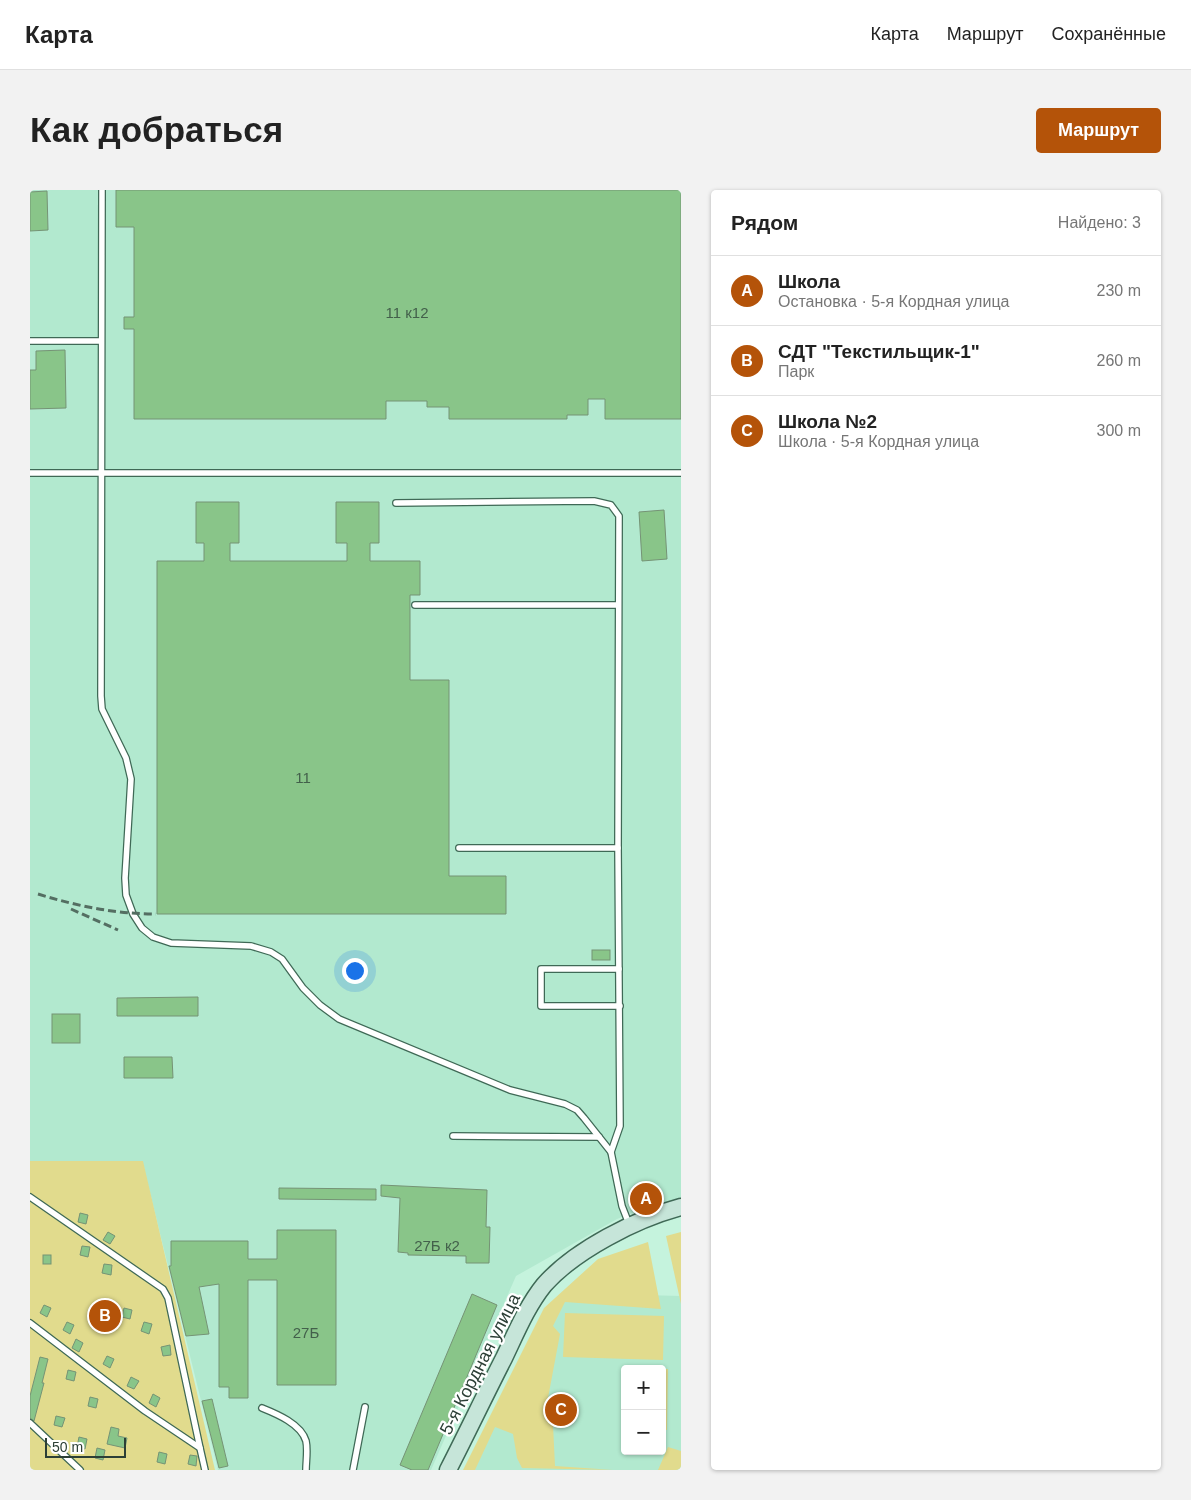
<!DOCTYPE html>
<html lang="ru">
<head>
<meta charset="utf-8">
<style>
  body { margin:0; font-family:Helvetica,sans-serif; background:#f2f2f2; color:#222 }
  .controls { position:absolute; right:15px; bottom:15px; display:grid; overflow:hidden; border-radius:5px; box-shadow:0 1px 4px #0004 }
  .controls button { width:45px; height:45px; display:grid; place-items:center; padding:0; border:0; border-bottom:1px solid #e0e0e0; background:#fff; color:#222; font:25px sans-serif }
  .scale { position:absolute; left:15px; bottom:12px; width:81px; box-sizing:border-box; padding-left:5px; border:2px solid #2c3f36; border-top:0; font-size:14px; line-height:18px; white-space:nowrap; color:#2c3f36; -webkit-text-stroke:4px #fff; paint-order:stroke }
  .you { position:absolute; left:324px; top:780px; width:18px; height:18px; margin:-12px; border:4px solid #fff; border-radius:50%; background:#1a73e8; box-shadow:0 0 0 8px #1a73e833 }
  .badge { display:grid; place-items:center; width:32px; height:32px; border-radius:50%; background:#b45309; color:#fff; font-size:16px; font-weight:700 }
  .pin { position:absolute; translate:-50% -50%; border:2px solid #fff; box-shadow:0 1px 5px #0006 }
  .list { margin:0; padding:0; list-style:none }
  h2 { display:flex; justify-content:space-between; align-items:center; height:65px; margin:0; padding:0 20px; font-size:21px }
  h2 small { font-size:16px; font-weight:400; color:#767676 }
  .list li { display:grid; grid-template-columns:32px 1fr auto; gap:15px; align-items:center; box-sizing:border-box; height:70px; padding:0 20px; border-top:1px solid #e0e0e0 }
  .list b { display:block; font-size:19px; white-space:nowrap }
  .list p { margin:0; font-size:16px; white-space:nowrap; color:#767676 }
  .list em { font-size:16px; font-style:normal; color:#767676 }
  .map { position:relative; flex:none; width:651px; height:1280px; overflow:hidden; border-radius:5px }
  header { display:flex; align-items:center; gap:30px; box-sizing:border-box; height:70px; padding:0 25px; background:#fff; border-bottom:1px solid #e0e0e0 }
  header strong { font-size:24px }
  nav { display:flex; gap:28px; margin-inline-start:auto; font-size:18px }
  .intro { display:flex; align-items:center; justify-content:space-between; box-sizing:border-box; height:120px; padding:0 30px }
  h1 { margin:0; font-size:35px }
  .button { padding:12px 22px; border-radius:5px; background:#b45309; color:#fff; font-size:18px; font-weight:700 }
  main { display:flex; gap:30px; padding:0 30px }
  aside { flex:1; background:#fff; border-radius:5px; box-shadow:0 1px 4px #0004 }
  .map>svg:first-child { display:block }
</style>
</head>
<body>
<header>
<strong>Карта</strong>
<nav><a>Карта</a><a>Маршрут</a><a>Сохранённые</a></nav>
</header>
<div class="intro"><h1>Как добраться</h1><a class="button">Маршрут</a></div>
<main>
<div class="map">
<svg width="651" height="1280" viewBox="0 0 651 1280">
  <rect width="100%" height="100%" fill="#c5f3dd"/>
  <g fill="#b2e9cf" fill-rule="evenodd">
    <path d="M0,0H651V1008L615,1018L587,1029L486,1086L401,1280H188L113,974L0,973Z"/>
    <path d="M534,1103L651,1106V1280H439ZM595,1179H632V1261H595Z"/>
  </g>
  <g fill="#e1db8d">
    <path d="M0,971H113L185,1280H0Z"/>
    <path d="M651,1042V1114L636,1046Z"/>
    <path d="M618,1052L631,1119L535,1112L523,1136L530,1144L515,1224L523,1235L525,1276L583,1280L492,1278L487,1268L483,1244L465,1237L445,1280H433L514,1118L568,1069Z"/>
    <path d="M535,1123L634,1126L633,1170L533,1167Z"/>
    <path d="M632,1179H638L637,1240H632Z"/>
    <path d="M638,1257L651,1261V1280H628Z"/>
  </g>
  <g fill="#89c589" stroke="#759375">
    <path d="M86,0H651V229H575V209H558V225H537V229H419V217H397V211H356V229H104V139H94V127H104V37H86Z"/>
    <path d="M17,1L18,40L0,41V2Z"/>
    <path d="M35,160L36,218L0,219V180H6V161Z"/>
    <path d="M166,312H209V353H200V371H317V353H306V312H349V353H340V371H390V405H380V490H419V686H476V724H127V371H174V353H166Z"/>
    <path d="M634,320L637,369L612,371L609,322Z"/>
    <rect x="562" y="760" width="18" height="10"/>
    <path d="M168,807V826H87V808Z"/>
    <rect x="22" y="824" width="28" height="29"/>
    <path d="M94,867H142L143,888H94Z"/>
    <path d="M351,995L457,1000L456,1037H460L459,1073H436V1066L378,1065V1063L368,1062L370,1008L351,1006Z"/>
    <path d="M249,998L346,999V1010L249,1009Z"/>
    <path d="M50,1023L58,1025L56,1034L48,1032Z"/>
    <path d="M247,1040H306V1195H247V1090H218V1208H199V1197H189V1094L169,1097L179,1144L156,1146L139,1076H141V1051H218V1069H247Z"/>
    <path d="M78,1042L85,1046L80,1054L73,1050Z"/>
    <path d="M52,1056L60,1057L58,1067L50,1065Z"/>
    <rect x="13" y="1065" width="8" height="9"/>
    <path d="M74,1074L82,1075L81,1085L72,1083Z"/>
    <path d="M442,1104L467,1115L398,1280H382L370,1275Z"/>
    <path d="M14,1115L21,1118L17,1127L10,1123Z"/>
    <path d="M94,1118L102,1120L100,1129L92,1127Z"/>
    <path d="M37,1132L44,1135L40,1144L33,1140Z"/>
    <path d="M114,1132L122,1134L119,1144L111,1141Z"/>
    <path d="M46,1149L53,1153L49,1162L42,1158Z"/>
    <path d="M140,1155L141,1165L133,1166L131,1157Z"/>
    <path d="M77,1166L84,1169L80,1178L73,1174Z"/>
    <path d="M10,1167L18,1169L12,1193H14L4,1231L0,1228V1206Z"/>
    <path d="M38,1180L46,1182L44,1191L36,1189Z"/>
    <path d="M101,1187L109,1191L104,1199L97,1196Z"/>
    <path d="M123,1204L130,1208L126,1217L119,1213Z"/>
    <path d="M60,1207L68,1209L66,1218L58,1216Z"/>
    <path d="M182,1209L198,1276L189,1278L172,1211Z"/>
    <path d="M26,1226L35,1228L32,1237L24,1235Z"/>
    <path d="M81,1237L89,1239L88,1246L97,1248L95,1258L77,1254Z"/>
    <path d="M49,1247L57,1249L55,1259L47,1257Z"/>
    <path d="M67,1258L75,1260L73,1270L65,1268Z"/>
    <path d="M129,1262L137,1264L135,1274L127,1272Z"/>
    <path d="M160,1265L167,1266L166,1276L158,1274Z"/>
  </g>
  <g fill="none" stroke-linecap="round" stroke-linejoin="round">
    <defs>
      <g id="lane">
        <path d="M72,0L71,506L72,519L96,568L101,589L95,688L96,705L103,724L112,738L123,747L141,753L221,756L241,762L252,769L273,798L290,815L309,829L480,900L535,914L547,920L554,928L581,962L592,1016L599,1034"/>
        <path d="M0,151H71"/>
        <path d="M0,283H651"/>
        <path d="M366,313L564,311L581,315L589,326L588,658L590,936L581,962"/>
        <path d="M385,415H588"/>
        <path d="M429,658H588"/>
        <path d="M589,779H511V816H590"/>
        <path d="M423,946L569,947"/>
        <path d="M0,1007L133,1099L138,1108L170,1258"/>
        <path d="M0,1133L115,1221L170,1258L175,1280"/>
        <path d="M232,1218C247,1224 271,1234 276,1251C278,1260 276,1271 276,1280"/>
        <path d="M0,1233L50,1280"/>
        <path d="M323,1280L335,1217"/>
      </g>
      <path id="secondary" d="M418,1280C437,1243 455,1205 474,1168C486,1143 497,1116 514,1095C545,1060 606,1029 651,1017"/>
    </defs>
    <use href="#lane" stroke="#3f6956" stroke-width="8"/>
    <use href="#secondary" stroke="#3f6956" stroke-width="19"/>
    <use href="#lane" stroke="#fff" stroke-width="5.5"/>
    <use href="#secondary" stroke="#c6e5d9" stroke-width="16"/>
    <g stroke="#546e62" stroke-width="3" stroke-dasharray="8 4" stroke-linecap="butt">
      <path d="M8,704C47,716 85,724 126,724"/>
      <path d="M41,719L88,740"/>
    </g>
  </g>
  <g text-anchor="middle" stroke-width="4.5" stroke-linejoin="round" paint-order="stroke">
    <g font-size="15" fill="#43604b">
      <text x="377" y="128">11 к12</text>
      <text x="273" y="593">11</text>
      <text x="407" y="1061">27Б к2</text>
      <text x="276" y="1148">27Б</text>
    </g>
    <g font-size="18" fill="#2c3f36" stroke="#fff">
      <text transform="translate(450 1174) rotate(-63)" y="6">5-я Кордная улица</text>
    </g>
  </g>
</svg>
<div class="controls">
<button>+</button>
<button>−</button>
</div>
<div class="scale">50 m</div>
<div class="you"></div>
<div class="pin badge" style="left:616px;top:1009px">A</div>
<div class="pin badge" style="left:75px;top:1126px">B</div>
<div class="pin badge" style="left:531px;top:1220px">C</div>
</div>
<aside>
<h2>Рядом<small>Найдено: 3</small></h2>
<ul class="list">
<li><span class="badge">A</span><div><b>Школа</b><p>Остановка · 5-я Кордная улица</p></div><em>230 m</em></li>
<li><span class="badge">B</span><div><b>СДТ &quot;Текстильщик-1&quot;</b><p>Парк</p></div><em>260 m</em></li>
<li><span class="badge">C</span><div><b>Школа №2</b><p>Школа · 5-я Кордная улица</p></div><em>300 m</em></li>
</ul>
</aside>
</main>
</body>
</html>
